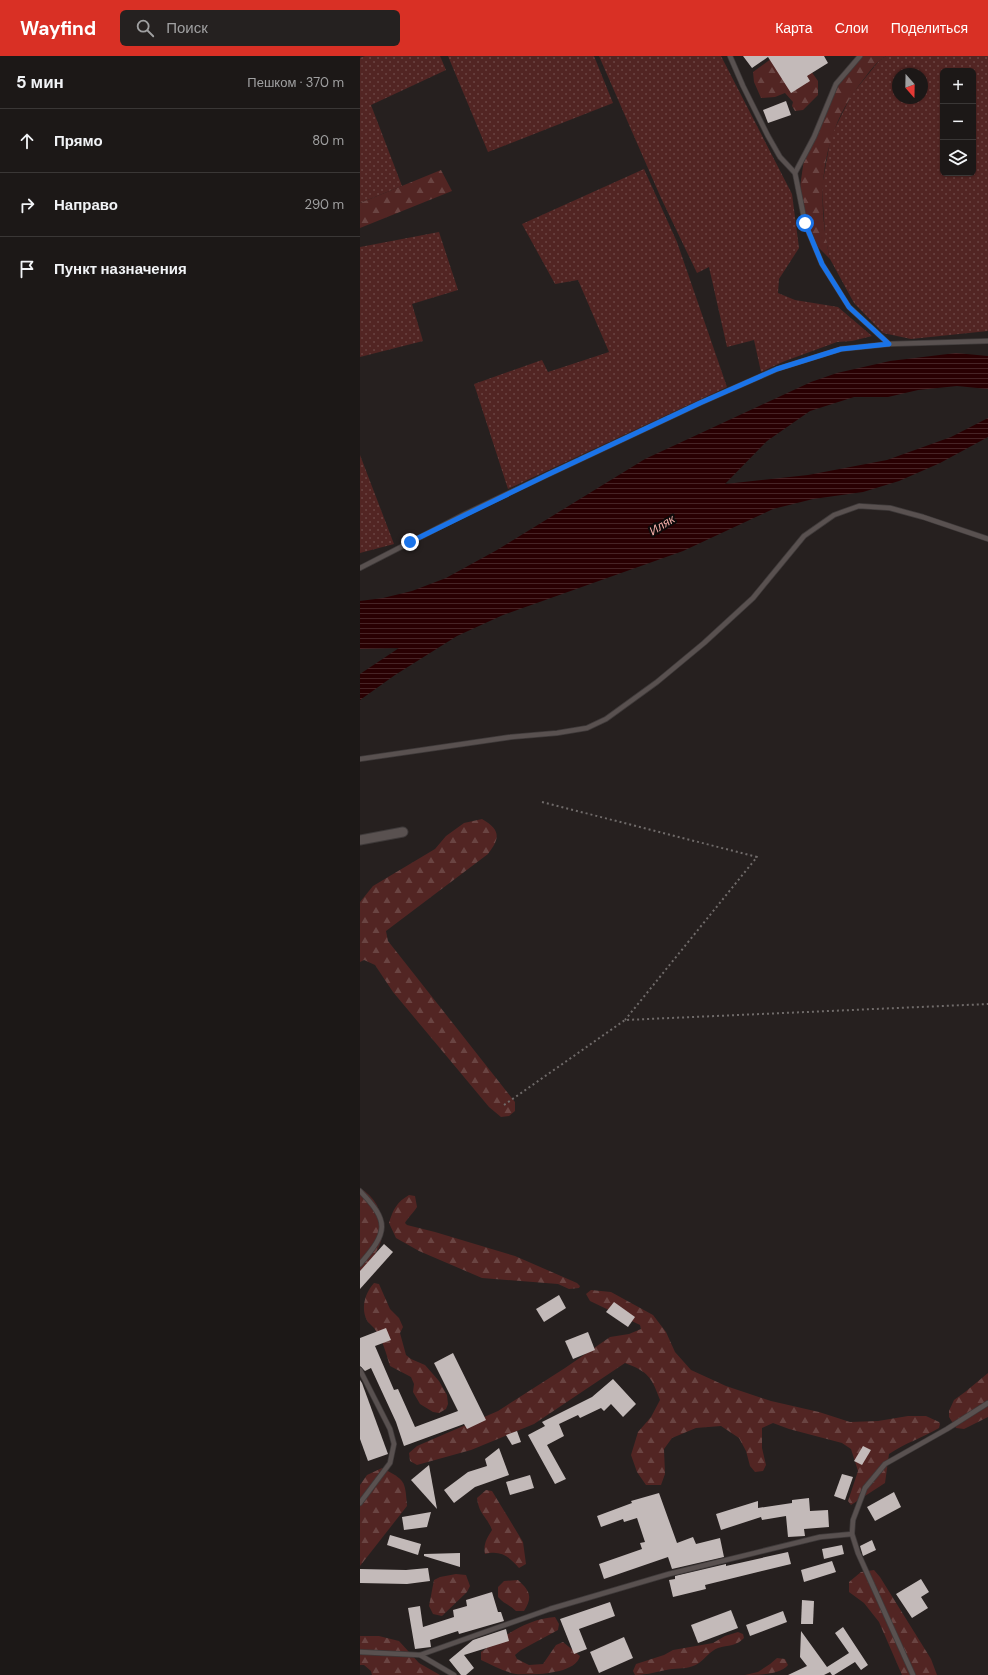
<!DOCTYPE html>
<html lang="ru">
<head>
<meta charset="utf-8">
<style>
  body { margin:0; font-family:"DM Sans",sans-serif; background:#252120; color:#f1f3f6 }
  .controls { position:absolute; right:12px; top:12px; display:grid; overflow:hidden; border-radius:6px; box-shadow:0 1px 3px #0004 }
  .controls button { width:36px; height:36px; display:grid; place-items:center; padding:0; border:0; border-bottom:1px solid #3a3736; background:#1c1817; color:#f1f3f6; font:20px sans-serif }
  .compass { position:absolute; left:532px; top:12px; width:36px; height:36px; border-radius:50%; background:#1c1817; box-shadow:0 1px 3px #0004; rotate:160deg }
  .stop { position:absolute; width:12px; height:12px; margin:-9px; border:3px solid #1a73e8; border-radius:50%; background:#fff }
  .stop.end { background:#1a73e8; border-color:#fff; box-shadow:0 1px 4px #0008 }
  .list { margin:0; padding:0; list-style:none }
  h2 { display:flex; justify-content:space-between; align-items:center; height:52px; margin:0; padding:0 16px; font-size:17px }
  h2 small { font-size:13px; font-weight:400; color:#a0a0a1 }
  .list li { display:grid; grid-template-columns:26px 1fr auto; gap:12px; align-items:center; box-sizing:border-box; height:64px; padding:0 16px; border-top:1px solid #3a3736 }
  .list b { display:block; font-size:15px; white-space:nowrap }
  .list em { font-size:13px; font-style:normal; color:#a0a0a1 }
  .icon { flex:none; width:22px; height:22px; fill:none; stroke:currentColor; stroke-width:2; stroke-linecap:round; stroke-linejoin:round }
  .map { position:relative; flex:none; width:628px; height:1619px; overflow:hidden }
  header { display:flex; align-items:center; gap:24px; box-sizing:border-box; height:56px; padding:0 20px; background:#d93025; color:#fff }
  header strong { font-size:19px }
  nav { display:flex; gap:22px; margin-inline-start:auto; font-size:14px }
  .search { width:280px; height:36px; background:#252120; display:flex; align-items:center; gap:10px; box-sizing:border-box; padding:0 14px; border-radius:6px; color:#a0a0a1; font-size:15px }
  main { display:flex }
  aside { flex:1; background:#1c1817 }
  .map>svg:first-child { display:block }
</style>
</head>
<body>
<header>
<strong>Wayfind</strong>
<div class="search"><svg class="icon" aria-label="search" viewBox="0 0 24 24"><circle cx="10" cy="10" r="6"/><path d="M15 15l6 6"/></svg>Поиск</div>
<nav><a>Карта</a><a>Слои</a><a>Поделиться</a></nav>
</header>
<main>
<aside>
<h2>5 мин<small>Пешком · 370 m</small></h2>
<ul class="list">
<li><svg class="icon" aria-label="ahead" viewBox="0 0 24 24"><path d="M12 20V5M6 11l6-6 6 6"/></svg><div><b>Прямо</b></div><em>80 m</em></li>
<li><svg class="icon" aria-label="right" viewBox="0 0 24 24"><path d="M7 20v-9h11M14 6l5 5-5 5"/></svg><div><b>Направо</b></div><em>290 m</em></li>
<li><svg class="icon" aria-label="arrive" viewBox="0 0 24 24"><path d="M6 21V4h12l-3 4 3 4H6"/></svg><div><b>Пункт назначения</b></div></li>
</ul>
</aside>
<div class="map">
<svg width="628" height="1619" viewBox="0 0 628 1619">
  <defs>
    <pattern id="grass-dots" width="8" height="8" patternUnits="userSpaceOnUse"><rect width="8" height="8" fill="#522523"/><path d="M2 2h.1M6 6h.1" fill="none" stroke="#6a4442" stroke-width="1.8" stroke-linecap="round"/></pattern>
    <pattern id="forest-firs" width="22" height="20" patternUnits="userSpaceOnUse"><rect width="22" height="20" fill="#522523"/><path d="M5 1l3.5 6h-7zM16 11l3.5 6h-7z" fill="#6a4442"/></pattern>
    <pattern id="water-rules" width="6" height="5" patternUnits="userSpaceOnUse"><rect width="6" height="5" fill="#290002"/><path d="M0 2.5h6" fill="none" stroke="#472426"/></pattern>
  </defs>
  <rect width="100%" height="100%" fill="#26201f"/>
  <g fill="url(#grass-dots)" fill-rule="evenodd">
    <path d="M5,0H80L86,14L11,49L42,130L0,147V2Z"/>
    <path d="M88,0H234L253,47L128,96Z"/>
    <path d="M239,0H361L432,138L439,192L419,223L418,237L435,244L478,251L512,280L492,285L477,286L425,305L401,316L394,284L367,291L349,211L337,217L301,142Z"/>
    <path d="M526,0H628V275L551,283L523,277L494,247L470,203L465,180L462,130L471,80L492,38L519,5ZM583,15H613V117H583ZM538,18H562V42H538Z"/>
    <path d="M284,113L317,186L367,331L148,433L114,328L182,304L188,316L249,296L218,224L195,228L162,168Z"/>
    <path d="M79,176L98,234L52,248L63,285L0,301V191Z"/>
    <path d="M0,399L34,488L0,497Z"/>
  </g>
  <g fill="url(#forest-firs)">
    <path d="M415,0L446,8L458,25V39L443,54L435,55L432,50L433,46L425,37L415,41L401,42L394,26L393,16Z"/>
    <path d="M499,0H526C516,6 510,15 503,24C461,76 455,140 470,203L447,180L441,163L440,131L445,96L479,22Z"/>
    <path d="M81,114L92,135L0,172V147Z"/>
    <path d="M122,763C141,774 140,782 128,798L26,875L28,885L155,1046V1055L149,1060L141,1061L129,1051L33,936L15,909L4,904L0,906V846L13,830L75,793L86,780L104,767Z"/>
    <path d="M0,1132C19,1143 28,1167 20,1188C16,1199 6,1210 0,1219Z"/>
    <path d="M49,1139L55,1140L57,1151C54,1156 46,1164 45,1167L47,1169L75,1176L155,1200L217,1227L220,1230L219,1232L209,1233L198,1228L122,1222L59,1195L36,1182L29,1167C33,1153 37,1146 49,1139Z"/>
    <path d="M14,1227L19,1228L30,1253L39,1262L43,1271L40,1277L46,1299L51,1303L65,1309L79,1325L87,1339L88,1348L86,1353L79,1357L73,1356L60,1348L53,1336L54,1328L51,1321L30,1310C26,1297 23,1284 14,1272C12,1270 10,1268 8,1266C0,1253 5,1237 14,1227Z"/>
    <path d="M231,1234L251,1236L293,1259L306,1276L315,1296L331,1314L366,1330L411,1345L459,1356L490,1366L518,1365L548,1360H566L579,1366L580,1368L579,1372C562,1382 545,1387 529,1398L525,1427L491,1449L488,1445L498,1415L491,1393L482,1387L429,1373L413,1367L402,1372V1392L406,1409L403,1415L395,1416L390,1410L386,1395L379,1382L361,1370L336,1372L312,1382L304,1393L305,1418L301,1429H286L277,1416L271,1399L278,1376L291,1361L300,1344C292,1322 289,1316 265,1307L174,1368L111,1394L57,1409L50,1405L49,1397L57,1390L138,1355L205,1312L250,1281L269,1278L281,1273L280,1269L230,1245L226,1238Z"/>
    <path d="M628,1317V1361L604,1373L596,1372L589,1361V1355L594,1344L605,1336Z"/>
    <path d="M22,1412C45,1424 45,1424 47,1450L0,1510V1429L7,1419Z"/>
    <path d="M126,1434L132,1435L163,1486L166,1508L159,1512C149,1500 140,1494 125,1498C123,1488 127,1482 132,1474C127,1460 119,1459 117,1442Z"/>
    <path d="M514,1514L520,1521L571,1603L577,1619H542L519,1566L504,1547L489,1536V1526L501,1516Z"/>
    <path d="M96,1518L106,1519L110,1530L107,1536L82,1560L73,1558L69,1550L74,1524L80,1521Z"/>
    <path d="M158,1524C170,1535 173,1541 164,1555H156C150,1549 144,1548 138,1541V1531L144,1525Z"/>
    <path d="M195,1561L199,1568L198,1574L161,1594L155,1599L157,1603L169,1609L183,1608L196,1589L203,1586L220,1600C215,1619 172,1619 156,1618C144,1616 132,1609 121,1604V1596C145,1580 166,1563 195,1561Z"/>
    <path d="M378,1576L383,1578L384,1582C377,1590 368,1589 358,1592C350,1595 346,1602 339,1607C330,1613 322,1612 312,1613C299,1615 288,1619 275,1619L273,1615L276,1608L304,1599L313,1594L353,1587L365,1580Z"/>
    <path d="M0,1580H19L39,1585L59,1607L80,1619H12L11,1615L4,1609H0Z"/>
    <path d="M417,1602L425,1603L428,1609C420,1619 398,1619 385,1619L398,1616L410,1608Z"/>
  </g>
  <path fill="url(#water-rules)" d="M596,297L628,300V333L597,330L558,334L528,341H494L450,355L407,385L365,428L448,419L527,404L591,381L628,362V381L580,407L539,425L503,436L453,443L413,453L323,495L143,559L97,580L35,619L0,644V618L39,592L0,593V545L23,542L52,535L86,522L137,494L285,403L451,326L477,317L530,305Z"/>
  <g fill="#c3bab9">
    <path d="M383,0H464L468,7L447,20L450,25L431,37L408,1L392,12Z"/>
    <path d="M426,45L431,59L408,67L403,54Z"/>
    <path d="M24,1188L33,1196L0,1233V1215Z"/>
    <path d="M199,1239L206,1252L184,1266L176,1253Z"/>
    <path d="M254,1246L275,1261L268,1271L246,1256Z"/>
    <path d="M26,1272L31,1284L15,1290L34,1334L38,1333L55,1371L98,1355L74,1307L93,1297L126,1364L107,1373L104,1368L44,1390L36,1366L11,1312L5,1315L0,1310V1282Z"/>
    <path d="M228,1276L235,1294L213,1303L205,1285Z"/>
    <path d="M253,1323L276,1348L263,1361L251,1348L244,1355L241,1352L220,1362L218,1359L199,1368L204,1380L187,1389L206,1423L195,1428L168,1379L185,1370L182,1366L232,1341Z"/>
    <path d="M0,1324L2,1327L28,1398L8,1405L0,1383Z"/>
    <path d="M157,1375L161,1386L152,1389L146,1379Z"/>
    <path d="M503,1390L511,1394L502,1409L494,1405Z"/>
    <path d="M139,1392L149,1419L115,1431L94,1447L84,1434L108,1416L127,1410L125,1403Z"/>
    <path d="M69,1409L77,1453L51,1424Z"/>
    <path d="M482,1418L493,1421L485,1444L474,1440Z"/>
    <path d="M170,1419L174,1432L150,1439L146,1426Z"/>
    <path d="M534,1436L541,1451L515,1465L507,1451Z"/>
    <path d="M299,1437L317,1487L333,1481L336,1488L360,1482L364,1501L312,1513L308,1501L244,1523L239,1508L282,1493L280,1487L285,1486L277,1462L264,1466L263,1463L241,1471L237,1460L272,1447L271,1445Z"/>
    <path d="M449,1442L450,1455L468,1454L469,1471L444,1473L445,1480L428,1481L426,1460L402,1464L401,1461L361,1474L356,1458L398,1445V1452L432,1447V1444Z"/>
    <path d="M71,1456L67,1471L44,1474L42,1461Z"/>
    <path d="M30,1479L61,1488L58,1499L27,1489Z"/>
    <path d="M512,1484L516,1494L503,1500L500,1490Z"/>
    <path d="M482,1489L484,1498L464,1503L462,1493Z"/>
    <path d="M428,1496L431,1508L345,1529L346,1533L313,1541L309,1524L315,1523V1520L366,1508V1510Z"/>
    <path d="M100,1497V1511L64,1500V1498Z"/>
    <path d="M472,1505L476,1516L444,1526L441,1514Z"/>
    <path d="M68,1512L70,1525L47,1528L0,1527V1513L46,1514Z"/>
    <path d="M561,1523L569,1536L561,1541L568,1552L552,1562L536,1538Z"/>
    <path d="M132,1536L138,1556H141L144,1565L99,1578L98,1575L70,1584L71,1591L55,1593L48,1552L60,1550L63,1571L94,1561L93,1554L107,1550L106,1544Z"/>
    <path d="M442,1544L454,1545L453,1568H441Z"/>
    <path d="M250,1546L255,1560L219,1573L227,1593L214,1598L200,1563Z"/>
    <path d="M371,1554L378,1572L338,1587L331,1569Z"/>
    <path d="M423,1555L427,1566L390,1580L386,1569Z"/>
    <path d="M483,1571L508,1609L501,1614L495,1606L474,1619H472L470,1616L464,1619H428L447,1610L440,1601L441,1575L467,1611L489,1597L475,1577Z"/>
    <path d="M146,1573L149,1585L104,1599L114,1612L106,1619H101L89,1604L113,1584Z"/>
    <path d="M264,1581L273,1602L239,1617L230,1596Z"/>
  </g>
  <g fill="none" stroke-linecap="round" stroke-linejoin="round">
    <defs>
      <g id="service">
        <path d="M370,0L383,30L408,80L420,101L435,117"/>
        <path d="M500,0L476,28L454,81L435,117L445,167L462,208L489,251L529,288"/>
        <path d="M0,512L105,458L187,419L340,347L417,313L481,293L529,288L628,285"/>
        <path d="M0,703L151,681L197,677L227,672L246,663L297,626L344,587L393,542L444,480L474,459L499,450L530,452L563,461L628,483"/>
        <path d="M0,1135C30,1166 28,1176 0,1208"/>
        <path d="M0,1314L30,1373L34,1388L30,1407L0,1447"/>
        <path d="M492,1478L498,1497L553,1619"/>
        <path d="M0,1596L60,1599L190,1553L309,1518L460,1481L492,1478L493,1464L505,1432L525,1408L587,1373L628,1347"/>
        <path d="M60,1599L94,1619"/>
      </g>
      <path id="minor" d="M0,784L43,776"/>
    </defs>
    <use href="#service" stroke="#3f3a3a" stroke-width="6"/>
    <use href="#minor" stroke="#3f3a3a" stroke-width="11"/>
    <g stroke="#706b6a" stroke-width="2" stroke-dasharray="2 3" stroke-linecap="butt">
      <path d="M182,746L397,801L265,964"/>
      <path d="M144,1049L265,964L628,948"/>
    </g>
    <use href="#service" stroke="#595150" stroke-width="4.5"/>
    <use href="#minor" stroke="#595150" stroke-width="9"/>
  </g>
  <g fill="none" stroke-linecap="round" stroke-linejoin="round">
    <path stroke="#1a73e8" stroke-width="5" d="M50,486L187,419L340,347L417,313L481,293L529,288L489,251L462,208L445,167"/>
  </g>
  <g text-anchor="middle" stroke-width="4" stroke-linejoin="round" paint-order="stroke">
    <g font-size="12" font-style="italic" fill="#f6b0aa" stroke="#0d0a0a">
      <text transform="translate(302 469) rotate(-32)" y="4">Иляк</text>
    </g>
  </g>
</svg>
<div class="controls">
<button>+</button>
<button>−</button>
<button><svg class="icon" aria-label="layers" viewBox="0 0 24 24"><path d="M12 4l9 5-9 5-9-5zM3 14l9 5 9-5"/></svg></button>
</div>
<svg class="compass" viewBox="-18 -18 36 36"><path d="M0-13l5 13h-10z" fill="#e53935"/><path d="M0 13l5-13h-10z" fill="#a0a0a1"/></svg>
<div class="stop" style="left:445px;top:167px"></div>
<div class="stop end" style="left:50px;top:486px"></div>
</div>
</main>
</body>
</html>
